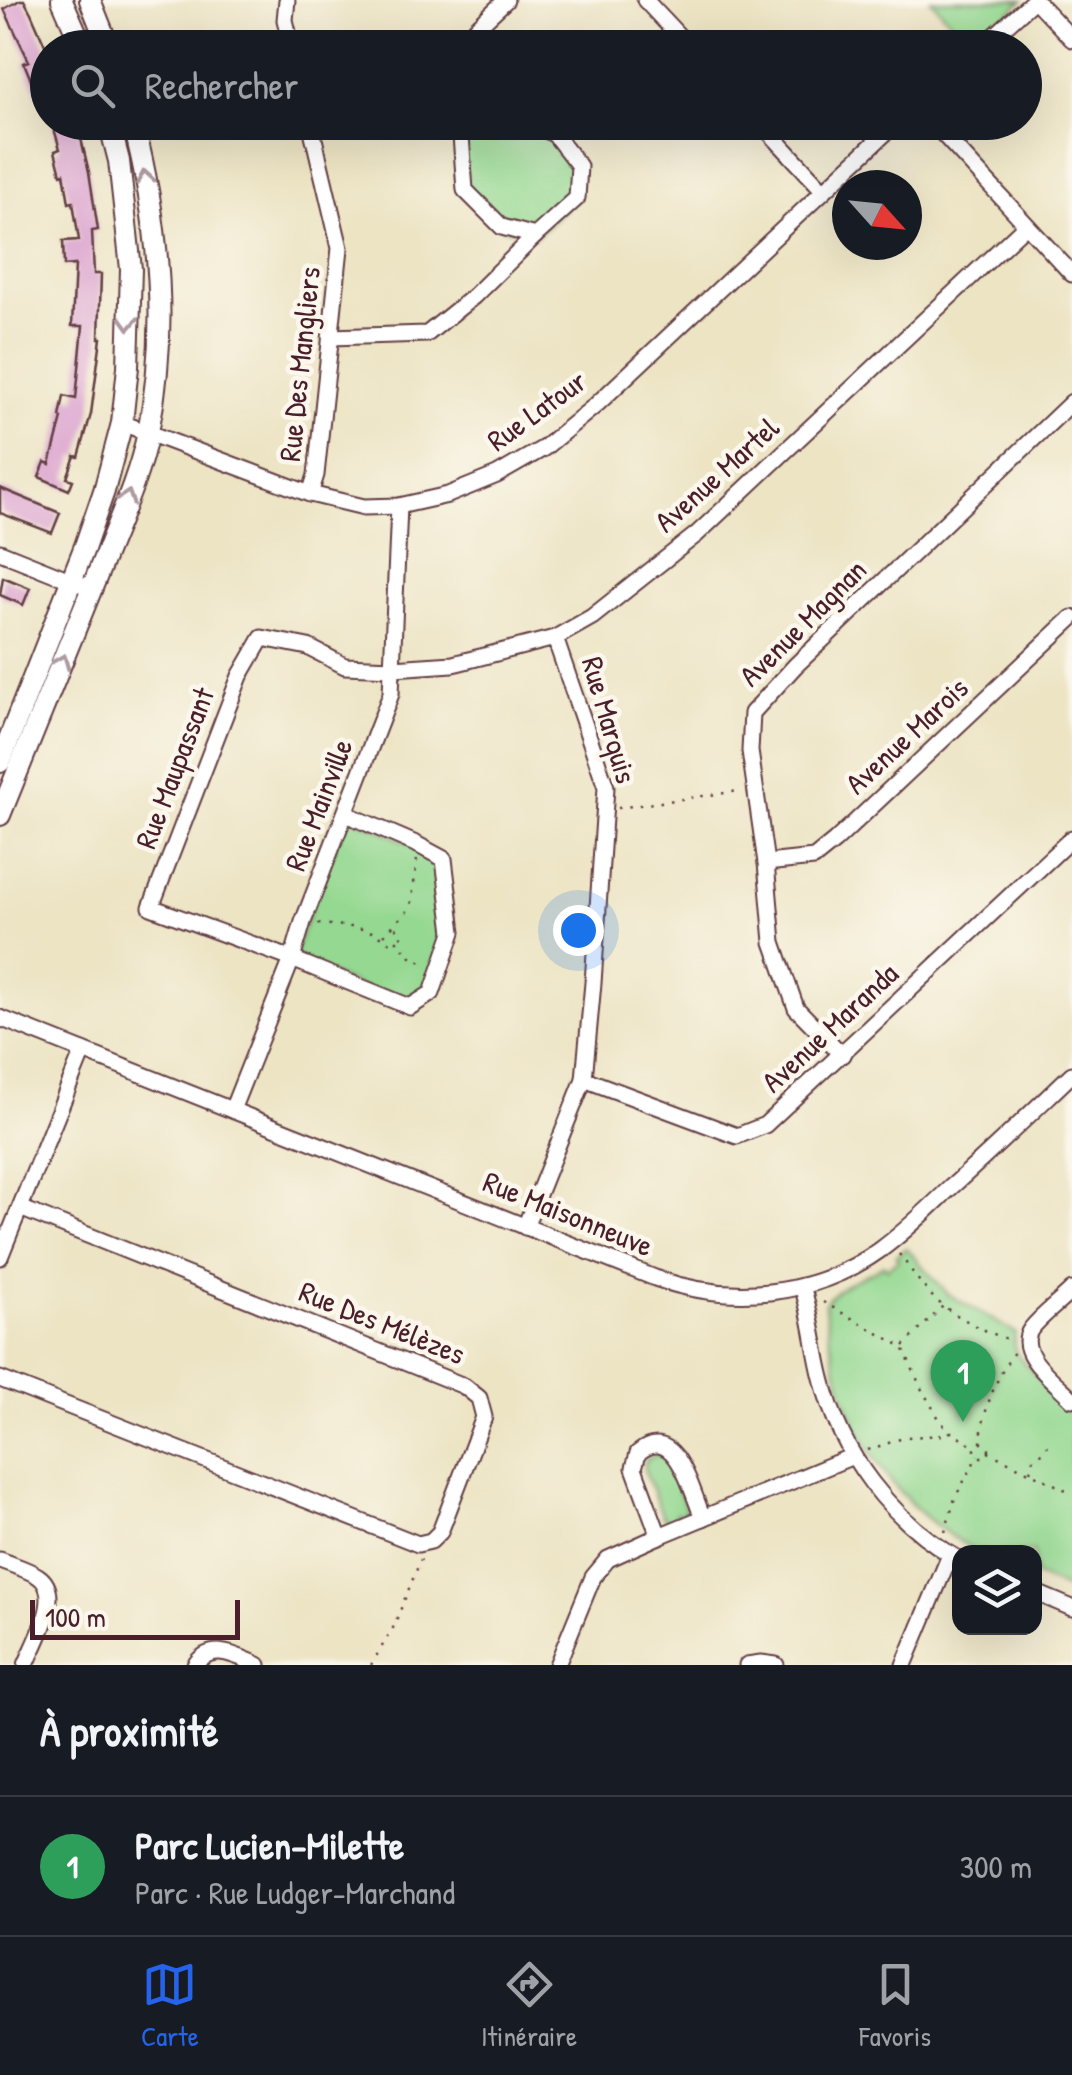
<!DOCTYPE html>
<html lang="fr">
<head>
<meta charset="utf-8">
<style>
  body { margin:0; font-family:"Patrick Hand",sans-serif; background:#242831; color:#f1f3f6 }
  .controls { position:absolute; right:30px; bottom:30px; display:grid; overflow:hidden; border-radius:20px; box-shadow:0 10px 40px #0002 }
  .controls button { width:90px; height:90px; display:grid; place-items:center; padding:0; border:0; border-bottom:2px solid #363941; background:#171b24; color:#f1f3f6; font:50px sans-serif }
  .compass { position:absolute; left:832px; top:170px; width:90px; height:90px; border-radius:50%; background:#171b24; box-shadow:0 10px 40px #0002; rotate:117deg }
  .scale { position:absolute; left:30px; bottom:25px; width:210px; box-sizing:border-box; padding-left:10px; border:5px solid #4a1f2b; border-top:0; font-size:28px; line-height:35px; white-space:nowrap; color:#4a1f2b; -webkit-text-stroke:8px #fbf7ec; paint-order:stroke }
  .you { position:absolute; left:578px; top:930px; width:35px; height:35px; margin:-25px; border:8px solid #fff; border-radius:50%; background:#1a73e8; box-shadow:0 0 0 15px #1a73e833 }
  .badge { display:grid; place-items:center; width:65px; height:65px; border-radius:50%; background:#2563eb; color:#fff; font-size:32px; font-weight:700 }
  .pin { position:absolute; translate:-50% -82px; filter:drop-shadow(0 2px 5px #0008) }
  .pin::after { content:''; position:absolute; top:52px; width:35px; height:30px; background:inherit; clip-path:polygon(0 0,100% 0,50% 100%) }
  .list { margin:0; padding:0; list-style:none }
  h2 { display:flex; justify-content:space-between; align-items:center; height:130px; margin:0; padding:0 40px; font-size:42px }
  h2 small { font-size:32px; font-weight:400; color:#9ea1a6 }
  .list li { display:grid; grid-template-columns:65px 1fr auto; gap:30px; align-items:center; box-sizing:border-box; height:140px; padding:0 40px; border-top:2px solid #363941 }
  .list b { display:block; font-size:38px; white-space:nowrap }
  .list p { margin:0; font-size:32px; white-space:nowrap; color:#9ea1a6 }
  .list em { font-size:32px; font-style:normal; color:#9ea1a6 }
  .icon { flex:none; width:55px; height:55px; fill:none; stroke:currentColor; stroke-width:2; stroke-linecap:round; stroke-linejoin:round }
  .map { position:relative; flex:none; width:1072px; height:1665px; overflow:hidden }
  .search { position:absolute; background:#171b24; box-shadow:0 10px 40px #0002; left:30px; right:30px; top:30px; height:110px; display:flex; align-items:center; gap:25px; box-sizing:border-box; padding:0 35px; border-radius:55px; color:#9ea1a6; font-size:38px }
  .sheet { height:270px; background:#171b24 }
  nav { display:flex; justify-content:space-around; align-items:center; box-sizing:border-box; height:140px; border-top:2px solid #363941; background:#171b24; font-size:28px; color:#9ea1a6 }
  nav a { display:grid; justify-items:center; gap:5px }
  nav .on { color:#2563eb }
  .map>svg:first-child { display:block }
</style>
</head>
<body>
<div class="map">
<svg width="1072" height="1665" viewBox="0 0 1072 1665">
  <rect width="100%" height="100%" fill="#fbf7ec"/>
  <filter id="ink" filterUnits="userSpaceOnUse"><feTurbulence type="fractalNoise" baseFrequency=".01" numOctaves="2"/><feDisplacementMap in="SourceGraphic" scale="20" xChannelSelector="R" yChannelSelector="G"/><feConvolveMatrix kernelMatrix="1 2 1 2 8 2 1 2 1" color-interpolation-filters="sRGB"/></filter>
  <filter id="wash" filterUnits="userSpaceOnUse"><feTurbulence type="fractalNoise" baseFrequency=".0048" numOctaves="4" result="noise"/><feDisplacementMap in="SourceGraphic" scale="40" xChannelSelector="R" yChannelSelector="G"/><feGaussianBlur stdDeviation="2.25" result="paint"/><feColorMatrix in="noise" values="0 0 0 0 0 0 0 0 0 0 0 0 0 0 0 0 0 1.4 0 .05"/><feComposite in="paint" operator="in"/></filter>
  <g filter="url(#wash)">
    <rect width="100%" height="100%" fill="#ede4c4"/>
    <g fill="#94d891" stroke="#6f7c5e" stroke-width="2.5">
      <path d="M931,0H1023L974,47Z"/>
      <path d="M481,123H532L579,166L577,198L535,236L502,227L465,190L461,126Z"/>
      <path d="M346,814L444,859L453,932L432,993L410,1007L292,959Z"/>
      <path d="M906,1248L948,1294L1015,1333L1014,1346L1018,1356L1072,1415V1591L1035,1576L1034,1552H989L982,1549L979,1552C898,1511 848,1437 832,1348C829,1333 825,1318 825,1303C837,1284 866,1277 884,1265L887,1268L898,1260L896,1256Z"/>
      <path d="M656,1454L662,1456L667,1462L686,1508L683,1516L680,1517L678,1513L675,1514L676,1519L671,1521L663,1517L645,1472V1461Z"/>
    </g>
    <g id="blocks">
      <g fill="#d99dcd">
        <path d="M20,0H24L31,13L48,52L47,119L24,63L29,61L4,9Z"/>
        <path d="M52,122H77L89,172L98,230L92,231L94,274H101L99,338H101L91,414L79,457L75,456L67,478L73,480L69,490L39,477L45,462L50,464L62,418L60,417L64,396L76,399L83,326H72L75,265L64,266L63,241L79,240L73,202L69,203L64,173L61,174L55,151L60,149Z"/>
        <path d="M0,488L60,513L52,533L0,513Z"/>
        <path d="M3,577L30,588L23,605L0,595Z"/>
      </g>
    </g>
  </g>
  <g filter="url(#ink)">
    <use href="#blocks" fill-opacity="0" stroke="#623d42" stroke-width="2.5"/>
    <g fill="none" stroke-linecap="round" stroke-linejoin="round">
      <defs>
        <g id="minor">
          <path d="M287,0L285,20L292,48"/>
          <path d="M645,0L690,48"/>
          <path d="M1035,0L1072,39"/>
          <path d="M455,48L506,0"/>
          <path d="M981,48L1034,0"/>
          <path d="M310,122L340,248L316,475L310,494"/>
          <path d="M460,122L465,190L502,227L535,236L577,198L579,166L555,135L532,122"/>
          <path d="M760,122L823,190"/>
          <path d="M932,122L1072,274"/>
          <path d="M330,337L427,334L474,296L535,236"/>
          <path d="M122,423L310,494L364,507L399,506L448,495L497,475L544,448L596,405L897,122"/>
          <path d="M0,552L80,584"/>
          <path d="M346,814L418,845L444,859L453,932L432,993L410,1007L292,959L151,907L240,676L262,638L308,647L345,666L393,668L453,664L555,638L592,617L697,534L1025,226"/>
          <path d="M766,863L814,858L835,841L1072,618"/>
          <path d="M0,1018L655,1278C731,1305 814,1297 880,1250C905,1232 927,1210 949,1189C991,1152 1031,1113 1072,1074"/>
          <path d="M842,1055L796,1008L773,942L766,863L750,751L752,713L795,666L1072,402"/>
          <path d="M584,1079L737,1136L765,1125L1072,838"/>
          <path d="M232,1110L292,959L303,922L391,694L399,506"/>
          <path d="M525,1227L584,1079L593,983L606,787L555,638"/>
          <path d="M0,1257L83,1051"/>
          <path d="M802,1286C812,1316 814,1347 822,1378C840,1454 891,1521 960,1560"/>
          <path d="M1072,1290C1059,1303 1042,1315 1031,1329C1014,1353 1057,1383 1072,1399"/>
          <path d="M0,1379L418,1544L431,1541L440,1532L484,1417L479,1398L464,1386L20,1208"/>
          <path d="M659,1536L634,1468L638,1453C676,1421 692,1493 703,1518"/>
          <path d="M0,1560C12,1565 27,1569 38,1576C65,1594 35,1642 26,1665"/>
          <path d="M1034,1592L1072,1608"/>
          <path d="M195,1665C212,1641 236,1656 258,1665"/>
          <path d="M557,1665L593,1577L608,1559L659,1536L853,1456"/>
          <path d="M747,1665L761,1663L776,1665"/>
          <path d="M904,1665L950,1555"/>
        </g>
        <g id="tertiary">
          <path d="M62,0L83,48"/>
          <path d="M90,0L109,48"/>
          <path d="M0,762L85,546L104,491L122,423L128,367L131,269L119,161L109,122"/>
          <path d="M0,815C33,733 67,651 100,568C117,524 139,478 148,432C169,330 159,222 133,122"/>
        </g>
      </defs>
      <use href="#minor" stroke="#623d42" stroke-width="19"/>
      <use href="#tertiary" stroke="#623d42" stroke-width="24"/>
      <g stroke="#623d42" stroke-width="2.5" stroke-dasharray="2.5 8" stroke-linecap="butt">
        <path d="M618,808L739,791"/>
        <path d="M318,924C341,926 375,926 391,944L396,940L411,957L425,963"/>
        <path d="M396,927L402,936L398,939"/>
        <path d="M384,935L411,907L417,860"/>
        <path d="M899,1254C911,1269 921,1286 935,1299C949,1313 993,1337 1013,1340"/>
        <path d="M823,1302L903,1347L921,1388L941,1422L953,1434L976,1447"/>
        <path d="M904,1346L943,1306"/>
        <path d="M981,1443C982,1411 996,1378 1014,1352"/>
        <circle cx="982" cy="1450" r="7"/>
        <path d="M868,1450L906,1437L946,1435L950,1432"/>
        <path d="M988,1452L1072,1493"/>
        <path d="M1030,1471L1034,1458L1044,1452L1048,1445"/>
        <path d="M945,1532L955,1498L978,1455"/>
        <path d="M371,1665L393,1628L421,1559"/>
      </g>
      <use href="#minor" stroke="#fff" stroke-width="15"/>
      <use href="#tertiary" stroke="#fff" stroke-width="20"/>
    </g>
    <defs><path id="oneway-chevron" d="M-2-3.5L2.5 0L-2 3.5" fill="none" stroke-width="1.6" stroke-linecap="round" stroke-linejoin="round" transform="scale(2.5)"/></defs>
    <g stroke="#ae9aa0">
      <use href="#oneway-chevron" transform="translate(145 177) rotate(-100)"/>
      <use href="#oneway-chevron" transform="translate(129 323) rotate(92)"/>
      <use href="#oneway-chevron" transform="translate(127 497) rotate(-71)"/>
      <use href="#oneway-chevron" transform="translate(62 661) rotate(-68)"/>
    </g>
  </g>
  <g text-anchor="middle" stroke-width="9" stroke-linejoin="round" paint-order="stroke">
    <g font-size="30" fill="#4a1f2b" stroke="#fbf7ec">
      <text transform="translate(300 364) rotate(-84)" y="10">Rue Des Mangliers</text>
      <text transform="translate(537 411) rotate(-36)" y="10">Rue Latour</text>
      <text transform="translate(717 475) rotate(-42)" y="10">Avenue Martel</text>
      <text transform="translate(803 623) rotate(-45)" y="10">Avenue Magnan</text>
      <text transform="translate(609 720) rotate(74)" y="10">Rue Marquis</text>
      <text transform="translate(907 736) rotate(-43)" y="10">Avenue Marois</text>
      <text transform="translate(175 768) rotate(-69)" y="10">Rue Maupassant</text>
      <text transform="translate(319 805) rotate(-69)" y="10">Rue Mainville</text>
      <text transform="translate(830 1028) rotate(-43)" y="10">Avenue Maranda</text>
      <text transform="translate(568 1214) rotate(22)" y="10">Rue Maisonneuve</text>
      <text transform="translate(382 1323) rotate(22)" y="10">Rue Des Mélèzes</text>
    </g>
  </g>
</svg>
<div class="controls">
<button><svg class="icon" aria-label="layers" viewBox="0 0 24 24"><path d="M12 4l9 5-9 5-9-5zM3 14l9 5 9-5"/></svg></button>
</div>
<svg class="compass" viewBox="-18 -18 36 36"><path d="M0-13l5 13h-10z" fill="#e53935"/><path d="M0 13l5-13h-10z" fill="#9ea1a6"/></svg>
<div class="scale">100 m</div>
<div class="you"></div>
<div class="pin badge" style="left:963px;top:1422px;background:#2e9e5b">1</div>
<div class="search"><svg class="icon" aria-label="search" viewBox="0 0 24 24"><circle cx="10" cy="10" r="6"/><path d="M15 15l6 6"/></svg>Rechercher</div>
</div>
<section class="sheet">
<h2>À proximité<small></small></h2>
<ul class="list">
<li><span class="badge" style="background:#2e9e5b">1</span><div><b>Parc Lucien-Milette</b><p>Parc · Rue Ludger-Marchand</p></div><em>300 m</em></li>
</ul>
</section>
<nav>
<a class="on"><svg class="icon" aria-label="map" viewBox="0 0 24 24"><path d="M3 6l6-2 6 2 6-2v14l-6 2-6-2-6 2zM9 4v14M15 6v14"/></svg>Carte</a>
<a><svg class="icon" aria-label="directions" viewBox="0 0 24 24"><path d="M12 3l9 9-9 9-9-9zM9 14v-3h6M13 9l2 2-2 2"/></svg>Itinéraire</a>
<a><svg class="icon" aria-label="saved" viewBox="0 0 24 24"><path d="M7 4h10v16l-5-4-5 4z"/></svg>Favoris</a>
</nav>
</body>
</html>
